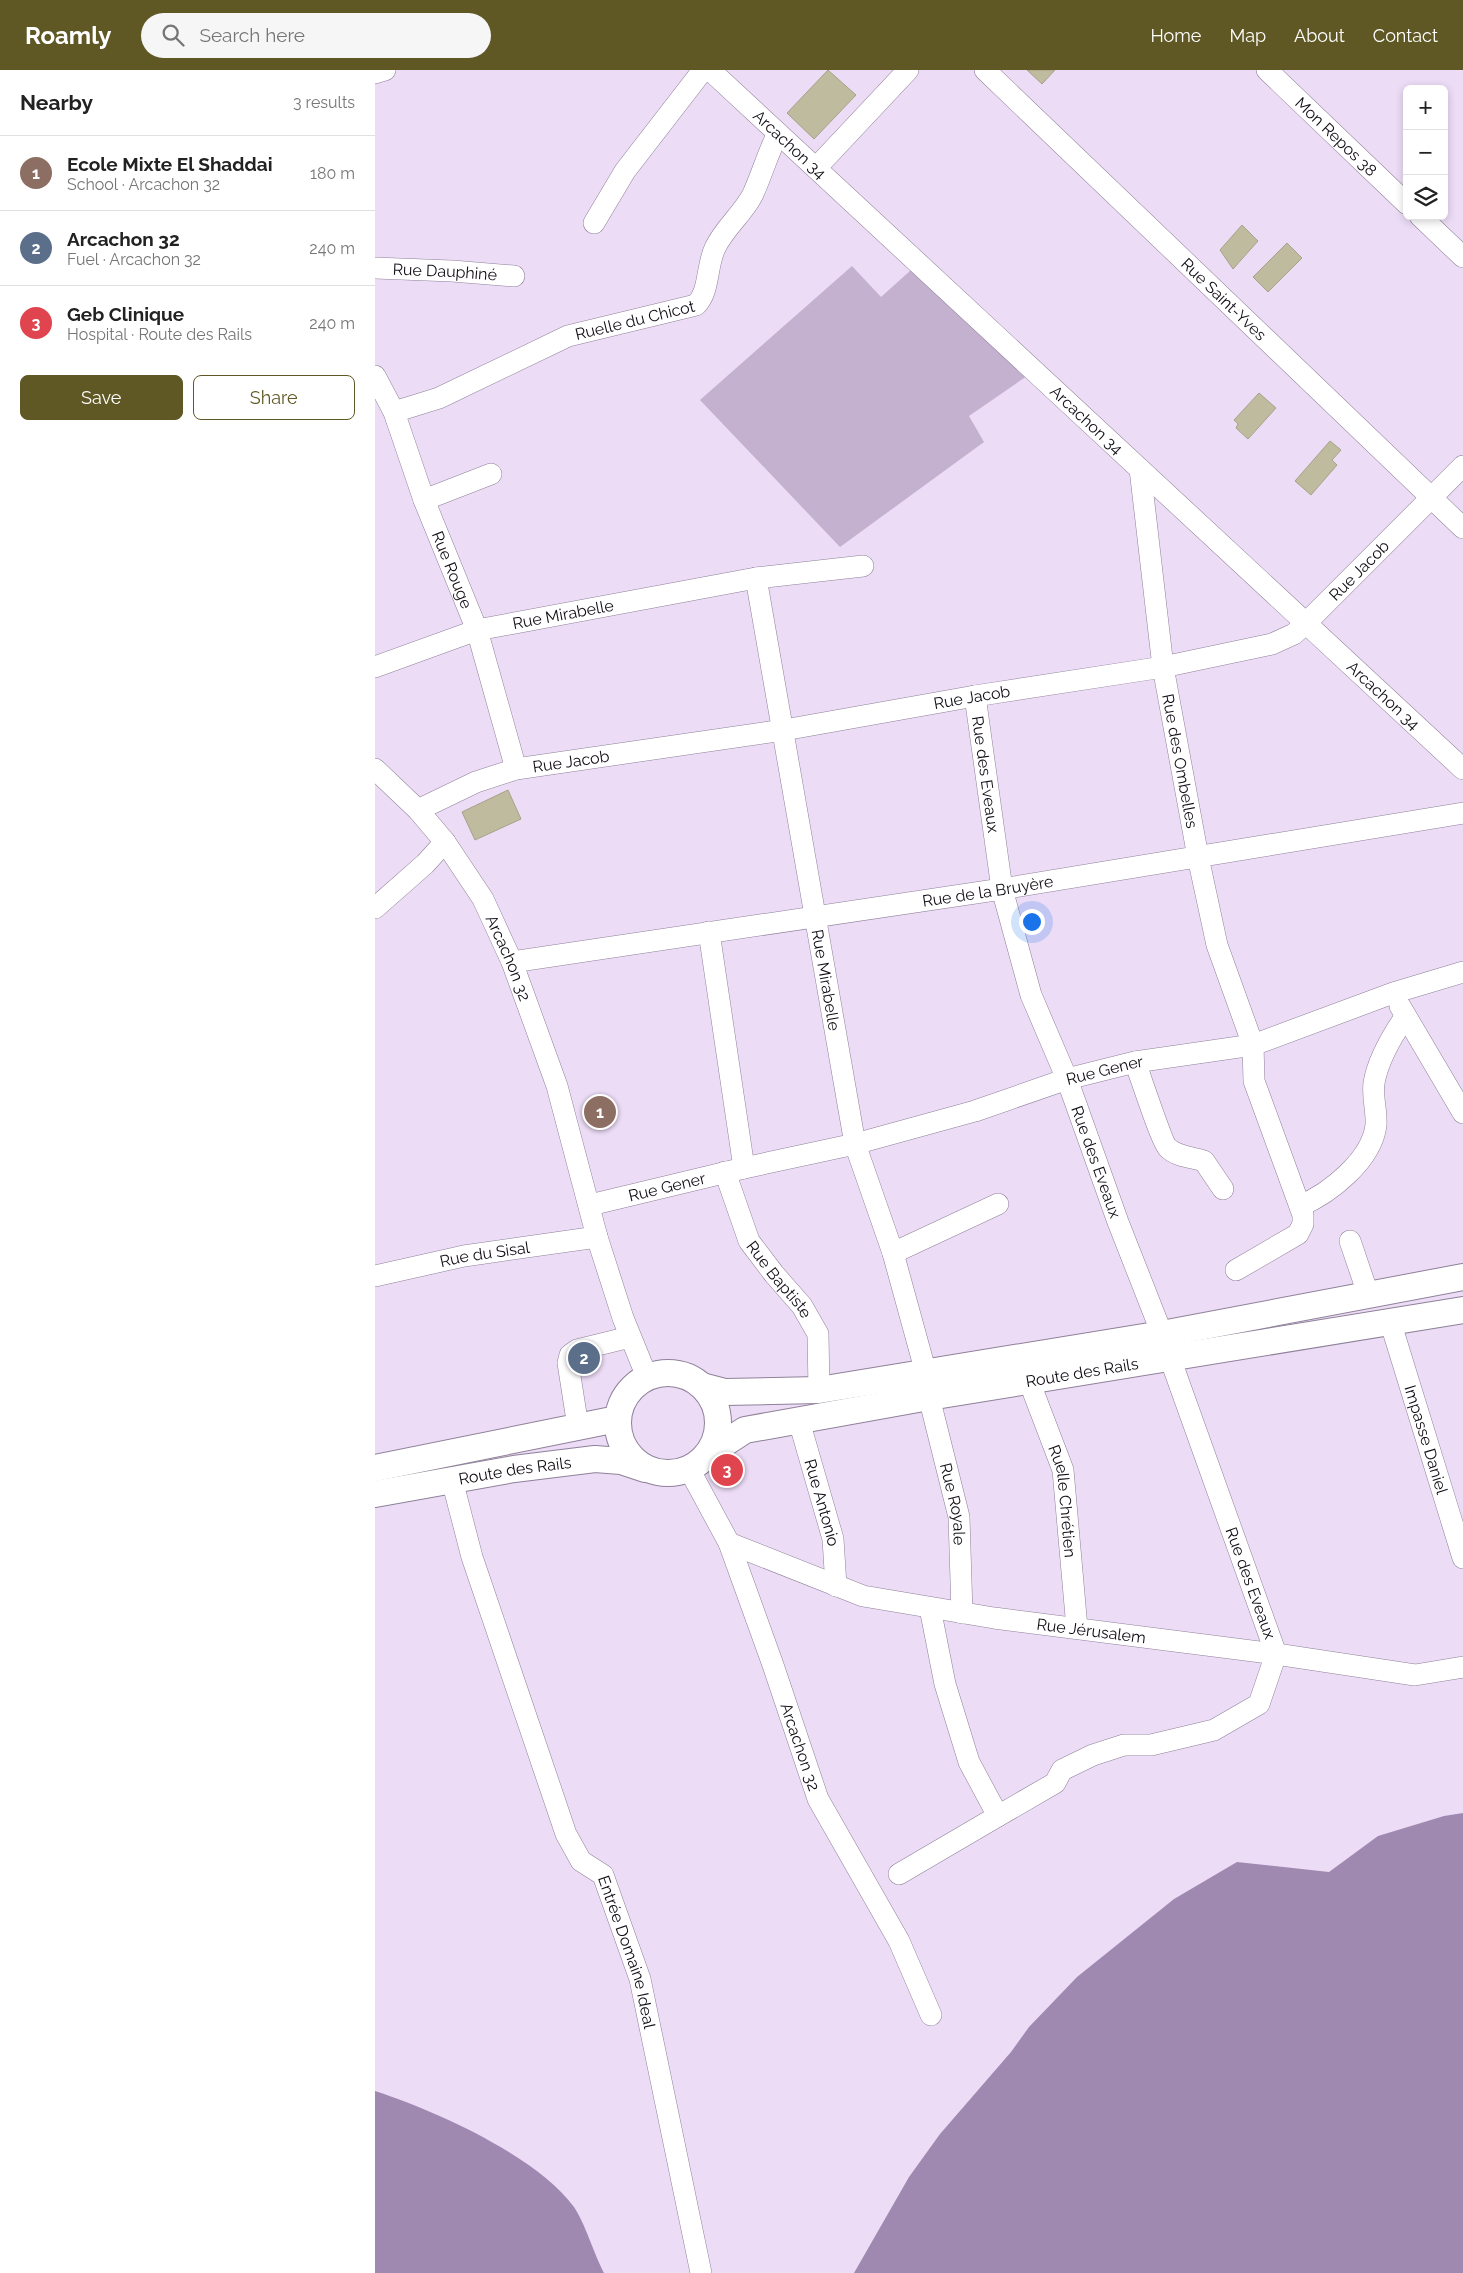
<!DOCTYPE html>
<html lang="en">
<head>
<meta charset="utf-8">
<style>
  body { margin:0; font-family:Raleway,sans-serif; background:#f6f6f6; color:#222 }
  .controls { position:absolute; right:15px; top:15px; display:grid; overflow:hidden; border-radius:8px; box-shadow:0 2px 8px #0003 }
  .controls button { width:45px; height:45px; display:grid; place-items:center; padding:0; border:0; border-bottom:1px solid #e0e0e0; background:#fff; color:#222; font:25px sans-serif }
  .you { position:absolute; left:656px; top:851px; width:18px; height:18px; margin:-12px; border:4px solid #fff; border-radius:50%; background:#1a73e8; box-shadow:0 0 0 8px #1a73e833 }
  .badge { display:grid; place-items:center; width:32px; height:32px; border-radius:50%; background:#605824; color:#fff; font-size:16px; font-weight:700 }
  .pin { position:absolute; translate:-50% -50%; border:2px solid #fff; box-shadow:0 1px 5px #0006 }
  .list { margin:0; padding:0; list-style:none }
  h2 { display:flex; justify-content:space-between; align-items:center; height:65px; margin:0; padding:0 20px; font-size:21px }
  h2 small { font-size:16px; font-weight:400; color:#767676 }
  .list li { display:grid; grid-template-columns:32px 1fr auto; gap:15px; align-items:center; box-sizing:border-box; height:75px; padding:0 20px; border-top:1px solid #e0e0e0 }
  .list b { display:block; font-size:19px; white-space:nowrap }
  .list p { margin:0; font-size:16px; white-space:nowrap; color:#767676 }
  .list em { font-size:16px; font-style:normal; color:#767676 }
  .actions { display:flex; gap:10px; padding:15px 20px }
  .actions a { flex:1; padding:11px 0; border:1px solid #605824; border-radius:8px; text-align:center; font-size:18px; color:#605824 }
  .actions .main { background:#605824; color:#fff }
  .icon { flex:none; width:28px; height:28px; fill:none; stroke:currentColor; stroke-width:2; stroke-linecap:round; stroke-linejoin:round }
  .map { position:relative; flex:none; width:1088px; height:2203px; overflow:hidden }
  header { display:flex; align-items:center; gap:30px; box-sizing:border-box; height:70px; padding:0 25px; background:#605824; color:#fff }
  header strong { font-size:24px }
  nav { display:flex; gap:28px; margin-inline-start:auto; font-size:18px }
  .search { width:350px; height:45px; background:#f6f6f6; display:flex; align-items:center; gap:12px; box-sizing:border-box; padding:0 18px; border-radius:28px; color:#767676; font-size:19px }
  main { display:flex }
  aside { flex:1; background:#fff }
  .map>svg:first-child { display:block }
</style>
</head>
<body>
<header>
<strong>Roamly</strong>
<div class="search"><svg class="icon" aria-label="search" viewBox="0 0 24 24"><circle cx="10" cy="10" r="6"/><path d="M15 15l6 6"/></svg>Search here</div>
<nav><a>Home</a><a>Map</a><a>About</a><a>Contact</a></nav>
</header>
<main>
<aside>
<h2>Nearby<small>3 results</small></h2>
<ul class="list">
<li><span class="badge" style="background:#8d6e63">1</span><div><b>Ecole Mixte El Shaddai</b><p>School · Arcachon 32</p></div><em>180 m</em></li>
<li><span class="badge" style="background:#5c6f8a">2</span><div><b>Arcachon 32</b><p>Fuel · Arcachon 32</p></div><em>240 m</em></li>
<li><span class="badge" style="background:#e0444e">3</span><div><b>Geb Clinique</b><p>Hospital · Route des Rails</p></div><em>240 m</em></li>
</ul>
<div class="actions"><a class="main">Save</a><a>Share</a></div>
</aside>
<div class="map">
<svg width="1088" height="2203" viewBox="0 0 1088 2203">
  <rect width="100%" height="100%" fill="#ecdcf6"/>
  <path fill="#c4b1d0" d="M477,196L506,227L536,200L652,306L594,346L609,372L465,477L325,330Z"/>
  <g fill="#a089b0">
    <path d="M1088,1743V2203H479L534,2107L565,2064L636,1982L654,1957L702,1907L799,1829L862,1792L954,1802L1003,1766L1069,1746Z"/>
    <path d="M0,2021C59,2040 162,2086 199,2137C210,2153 219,2184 229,2203H0Z"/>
  </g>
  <g fill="#bfbb9f" stroke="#a7a288">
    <path d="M453,0L481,25L439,69L412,43Z"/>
    <path d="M652,0H680L667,14Z"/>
    <path d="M867,155L883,171L858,199L845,180Z"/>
    <path d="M912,173L927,188L893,222L878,207Z"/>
    <path d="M884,323L901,338L873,369L861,358L863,354L859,350Z"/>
    <path d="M955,371L966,380L957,390L962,395L936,425L920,411Z"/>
    <path d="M133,720L146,749L100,770L87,742Z"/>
  </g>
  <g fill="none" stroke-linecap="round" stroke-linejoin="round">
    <defs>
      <g id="minor">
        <path id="s1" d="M335,0L1088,699"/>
        <path id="s2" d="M610,0L1088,458"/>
        <path id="s3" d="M892,0L1032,134"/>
        <path d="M0,3L10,0"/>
        <path d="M441,98L533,0"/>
        <path d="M1045,146L1088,187"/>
        <path d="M219,153L250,101L328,0"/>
        <path id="s4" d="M0,198L77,201L139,206"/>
        <path id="s5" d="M0,306L19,342L49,430L102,560L141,699"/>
        <path id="s6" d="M19,342L64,328L193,266L321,235C335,221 331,197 340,178C350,157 368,144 378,124C387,104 393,83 403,63"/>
        <path id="s7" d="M765,399L788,597L823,787L842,875L878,975L879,1011L928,1145V1154L923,1164L861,1200"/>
        <path d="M49,430L116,404"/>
        <path id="s8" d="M381,508L480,1074L518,1183L551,1303"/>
        <path id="s9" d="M0,597L102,560L381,508L488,496"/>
        <path id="s10" d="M600,626L627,819L656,925L692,1009L743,1152L787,1264"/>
        <path id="s11" d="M0,699L43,740L70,772L108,829L137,892L182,1016L222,1167L248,1248L272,1307"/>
        <path id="s12" d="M43,740L101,712L141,699L409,660L600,626L788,597L897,574L919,564L931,553L1088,396"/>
        <path d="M0,838L50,794L70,772"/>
        <path id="s13" d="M137,892L627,819L1088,743"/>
        <path d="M1025,936L1088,1043"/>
        <path d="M760,992C765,1005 787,1073 793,1078C802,1087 818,1087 829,1091L848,1119"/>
        <path id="s14" d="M369,1098L480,1074L600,1041L692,1009L760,992L878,975L1018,923L1088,902"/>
        <path id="s15" d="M350,1102L374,1171L399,1204L427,1236L443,1264L444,1320"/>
        <path id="s16" d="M215,1135L369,1098L334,862"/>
        <path d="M925,1136C955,1123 997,1090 1001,1055C1002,1041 997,1027 999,1013C1003,989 1017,966 1030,947"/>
        <path d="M975,1171L993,1224"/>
        <path d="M518,1183L623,1134"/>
        <path id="s17" d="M0,1206L89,1186L222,1167"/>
        <path id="s18" d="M1015,1251L1088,1488"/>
        <path id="s19" d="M654,1311L688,1400L702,1558"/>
        <path id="s20" d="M554,1327L584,1447L587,1543"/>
        <path id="s21" d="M424,1351L458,1469L461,1516"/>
        <path d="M203,1357L193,1293L195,1285L202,1280L255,1267"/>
        <path id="s22" d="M314,1399L354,1473L398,1595L443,1729L524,1871L556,1945"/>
        <path id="s23" d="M77,1410L97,1487L191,1764L206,1791L228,1805L265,1909L326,2203"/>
        <path id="s24" d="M354,1473L488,1526L619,1548L901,1584L1040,1605L1088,1597"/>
        <path d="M623,1746L680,1713L687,1700L718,1685L749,1675H776L839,1660L884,1634L901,1584L795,1288"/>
        <path d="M524,1804L623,1746L594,1692L570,1614L555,1538"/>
      </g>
      <g id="major">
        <circle cx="293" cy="1353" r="50"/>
        <path d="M327,1316L350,1322L444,1320L787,1264L1088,1207"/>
        <path id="s25" d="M333,1384L370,1360L554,1327L1088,1240"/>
        <path d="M0,1398L242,1349"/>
        <path id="s26" d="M0,1424L139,1399L220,1389L246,1391L270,1399"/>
      </g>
    </defs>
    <use href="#minor" stroke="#8f8199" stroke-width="22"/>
    <use href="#major" stroke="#8f8199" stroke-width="28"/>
    <use href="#minor" stroke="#fff" stroke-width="21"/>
    <use href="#major" stroke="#fff" stroke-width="26"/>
  </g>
  <g text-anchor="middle" stroke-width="4" stroke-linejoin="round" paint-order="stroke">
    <g font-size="16" fill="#110c14" stroke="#fff">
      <text dy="6" stroke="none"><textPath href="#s3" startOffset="96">Mon Repos 38</textPath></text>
      <text dy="6" stroke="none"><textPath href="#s1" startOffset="109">Arcachon 34</textPath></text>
      <text dy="6" stroke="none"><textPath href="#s4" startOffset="70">Rue Dauphiné</textPath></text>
      <text dy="6" stroke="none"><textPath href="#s2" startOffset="331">Rue Saint-Yves</textPath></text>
      <text dy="6" stroke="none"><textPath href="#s6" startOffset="259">Ruelle du Chicot</textPath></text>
      <text dy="6" stroke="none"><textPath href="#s1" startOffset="514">Arcachon 34</textPath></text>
      <text dy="6" stroke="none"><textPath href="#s5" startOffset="209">Rue Rouge</textPath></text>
      <text dy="6" stroke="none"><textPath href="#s12" startOffset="988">Rue Jacob</textPath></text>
      <text dy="6" stroke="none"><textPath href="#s9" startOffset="196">Rue Mirabelle</textPath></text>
      <text dy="6" stroke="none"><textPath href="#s1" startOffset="919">Arcachon 34</textPath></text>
      <text dy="6" stroke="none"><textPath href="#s12" startOffset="568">Rue Jacob</textPath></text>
      <text dy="6" stroke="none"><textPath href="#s12" startOffset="162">Rue Jacob</textPath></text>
      <text dy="6" stroke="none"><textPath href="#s7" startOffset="295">Rue des Ombelles</textPath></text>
      <text dy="6" stroke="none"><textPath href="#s10" startOffset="79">Rue des Eveaux</textPath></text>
      <text dy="6" stroke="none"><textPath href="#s13" startOffset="481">Rue de la Bruyère</textPath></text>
      <text dy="6" stroke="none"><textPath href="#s11" startOffset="234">Arcachon 32</textPath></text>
      <text dy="6" stroke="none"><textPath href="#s8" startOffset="408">Rue Mirabelle</textPath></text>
      <text dy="6" stroke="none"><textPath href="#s14" startOffset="374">Rue Gener</textPath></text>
      <text dy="6" stroke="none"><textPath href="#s10" startOffset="484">Rue des Eveaux</textPath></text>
      <text dy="6" stroke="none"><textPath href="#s16" startOffset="79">Rue Gener</textPath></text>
      <text dy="6" stroke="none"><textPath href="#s17" startOffset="112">Rue du Sisal</textPath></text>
      <text dy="6" stroke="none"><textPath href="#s15" startOffset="122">Rue Baptiste</textPath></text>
      <text dy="6" stroke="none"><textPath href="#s25" startOffset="386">Route des Rails</textPath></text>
      <text dy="6" stroke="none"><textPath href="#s18" startOffset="124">Impasse Daniel</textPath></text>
      <text dy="6" stroke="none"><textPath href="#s26" startOffset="142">Route des Rails</textPath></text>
      <text dy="6" stroke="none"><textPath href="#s19" startOffset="126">Ruelle Chrétien</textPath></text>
      <text dy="6" stroke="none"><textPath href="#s21" startOffset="85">Rue Antonio</textPath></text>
      <text dy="6" stroke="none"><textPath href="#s20" startOffset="110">Rue Royale</textPath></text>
      <text transform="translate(876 1513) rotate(70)" y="6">Rue des Eveaux</text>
      <text dy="6" stroke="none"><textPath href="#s24" startOffset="375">Rue Jérusalem</textPath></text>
      <text dy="6" stroke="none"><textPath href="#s22" startOffset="300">Arcachon 32</textPath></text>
      <text dy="6" stroke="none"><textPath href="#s23" startOffset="510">Entrée Domaine Ideal</textPath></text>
    </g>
  </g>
</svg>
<div class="controls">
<button>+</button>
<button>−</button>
<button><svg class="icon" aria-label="layers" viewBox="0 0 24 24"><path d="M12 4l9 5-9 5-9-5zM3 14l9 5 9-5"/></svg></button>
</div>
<div class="you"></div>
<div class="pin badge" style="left:225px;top:1042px;background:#8d6e63">1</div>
<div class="pin badge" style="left:209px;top:1288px;background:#5c6f8a">2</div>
<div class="pin badge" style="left:352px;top:1400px;background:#e0444e">3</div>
</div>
</main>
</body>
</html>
